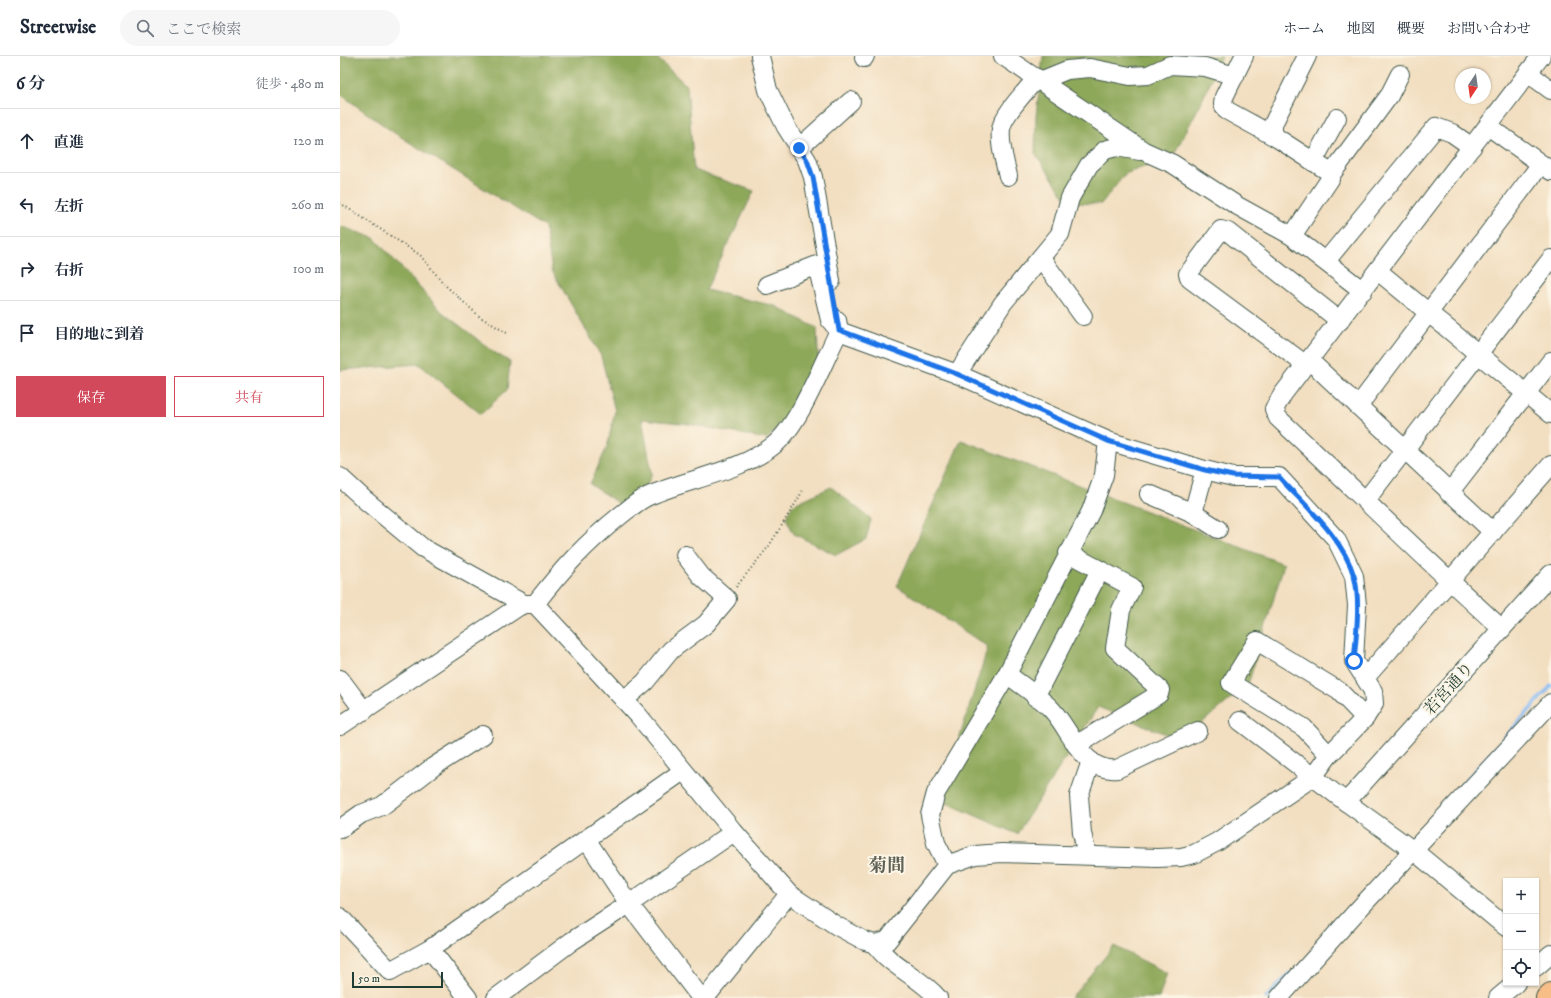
<!DOCTYPE html>
<html lang="ja">
<head>
<meta charset="utf-8">
<style>
  body { margin:0; font-family:"IM FELL DW Pica","Noto Serif JP",serif; background:#f6f6f7; color:#1f2937 }
  .controls { position:absolute; right:12px; bottom:12px; display:grid; overflow:hidden; border-radius:0px; box-shadow:0 1px 3px #0004 }
  .controls button { width:36px; height:36px; display:grid; place-items:center; padding:0; border:0; border-bottom:1px solid #e0e1e3; background:#fff; color:#1f2937; font:20px sans-serif }
  .compass { position:absolute; left:1115px; top:12px; width:36px; height:36px; border-radius:50%; background:#fff; box-shadow:0 1px 3px #0004; rotate:193deg }
  .scale { position:absolute; left:12px; bottom:10px; width:91px; box-sizing:border-box; padding-left:4px; border:2px solid #1f3d34; border-top:0; font-size:11px; line-height:14px; white-space:nowrap; color:#1f3d34; -webkit-text-stroke:3px #fcf5e5; paint-order:stroke }
  .stop { position:absolute; width:12px; height:12px; margin:-9px; border:3px solid #1a73e8; border-radius:50%; background:#fff }
  .stop.end { background:#1a73e8; border-color:#fff; box-shadow:0 1px 4px #0008 }
  .list { margin:0; padding:0; list-style:none }
  h2 { display:flex; justify-content:space-between; align-items:center; height:52px; margin:0; padding:0 16px; font-size:17px }
  h2 small { font-size:13px; font-weight:400; color:#747a83 }
  .list li { display:grid; grid-template-columns:26px 1fr auto; gap:12px; align-items:center; box-sizing:border-box; height:64px; padding:0 16px; border-top:1px solid #e0e1e3 }
  .list b { display:block; font-size:15px; white-space:nowrap }
  .list em { font-size:13px; font-style:normal; color:#747a83 }
  .actions { display:flex; gap:8px; padding:12px 16px }
  .actions a { flex:1; padding:9px 0; border:1px solid #d1495b; border-radius:0px; text-align:center; font-size:14px; color:#d1495b }
  .actions .main { background:#d1495b; color:#fff }
  .icon { flex:none; width:22px; height:22px; fill:none; stroke:currentColor; stroke-width:2; stroke-linecap:round; stroke-linejoin:round }
  .map { position:relative; flex:none; width:1211px; height:942px; overflow:hidden }
  header { display:flex; align-items:center; gap:24px; box-sizing:border-box; height:56px; padding:0 20px; background:#fff; border-bottom:1px solid #e0e1e3 }
  header strong { font-size:19px }
  nav { display:flex; gap:22px; margin-inline-start:auto; font-size:14px }
  .search { width:280px; height:36px; background:#f6f6f7; display:flex; align-items:center; gap:10px; box-sizing:border-box; padding:0 14px; border-radius:22px; color:#747a83; font-size:15px }
  main { display:flex }
  aside { flex:1; background:#fff }
  .map>svg:first-child { display:block }
</style>
</head>
<body>
<header>
<strong>Streetwise</strong>
<div class="search"><svg class="icon" aria-label="search" viewBox="0 0 24 24"><circle cx="10" cy="10" r="6"/><path d="M15 15l6 6"/></svg>ここで検索</div>
<nav><a>ホーム</a><a>地図</a><a>概要</a><a>お問い合わせ</a></nav>
</header>
<main>
<aside>
<h2>6 分<small>徒歩 · 480 m</small></h2>
<ul class="list">
<li><svg class="icon" aria-label="ahead" viewBox="0 0 24 24"><path d="M12 20V5M6 11l6-6 6 6"/></svg><div><b>直進</b></div><em>120 m</em></li>
<li><svg class="icon" aria-label="left" viewBox="0 0 24 24"><path d="M17 20v-9H6M10 6l-5 5 5 5"/></svg><div><b>左折</b></div><em>260 m</em></li>
<li><svg class="icon" aria-label="right" viewBox="0 0 24 24"><path d="M7 20v-9h11M14 6l5 5-5 5"/></svg><div><b>右折</b></div><em>100 m</em></li>
<li><svg class="icon" aria-label="arrive" viewBox="0 0 24 24"><path d="M6 21V4h12l-3 4 3 4H6"/></svg><div><b>目的地に到着</b></div></li>
</ul>
<div class="actions"><a class="main">保存</a><a>共有</a></div>
</aside>
<div class="map">
<svg width="1211" height="942" viewBox="0 0 1211 942">
  <rect width="100%" height="100%" fill="#fcf5e5"/>
  <filter id="ink" filterUnits="userSpaceOnUse"><feTurbulence type="fractalNoise" baseFrequency=".025" numOctaves="2"/><feDisplacementMap in="SourceGraphic" scale="8" xChannelSelector="R" yChannelSelector="G"/><feConvolveMatrix kernelMatrix="1 2 1 2 8 2 1 2 1" color-interpolation-filters="sRGB"/></filter>
  <filter id="wash" filterUnits="userSpaceOnUse"><feTurbulence type="fractalNoise" baseFrequency=".012" numOctaves="4" result="noise"/><feDisplacementMap in="SourceGraphic" scale="16" xChannelSelector="R" yChannelSelector="G"/><feGaussianBlur stdDeviation="0.9" result="paint"/><feColorMatrix in="noise" values="0 0 0 0 0 0 0 0 0 0 0 0 0 0 0 0 0 1.4 0 .05"/><feComposite in="paint" operator="in"/></filter>
  <g filter="url(#wash)">
    <rect width="100%" height="100%" fill="#f2dec0"/>
    <g fill="#8ea85a" stroke="#567247">
      <path d="M0,0H315L347,30L354,114L414,135L366,234L435,250L477,272L479,316L461,356L426,383L349,368L302,363L312,417L295,459L250,428L267,391L275,355L261,300L212,215L205,171L53,76L0,38Z"/>
      <path d="M703,0H882L861,47L833,100L785,118L761,148L729,147L695,97L696,60Z"/>
      <path d="M0,170L34,182L102,256L154,296L170,306L167,334L141,358L79,308L0,314Z"/>
      <path d="M621,384L944,508L908,629L841,684L758,651L677,778L600,744L648,591L557,530Z"/>
      <path d="M491,431L531,463L526,483L496,499L454,478L446,462L452,449Z"/>
      <path d="M774,890L827,917L819,942H731Z"/>
    </g>
    <g fill="none" stroke-linecap="round" stroke-linejoin="round">
      <g stroke="#85bbf4" stroke-width="3.5">
        <path d="M1115,737L1211,630"/>
        <path d="M926,942L950,917"/>
      </g>
    </g>
  </g>
  <g filter="url(#ink)">
    <g fill="none" stroke-linecap="round" stroke-linejoin="round">
      <defs>
        <g id="minor">
          <path d="M420,0L428,34L446,71L467,104L473,121L491,225"/>
          <path d="M663,0L804,95L833,108L896,149L952,180L1023,235"/>
          <path d="M904,0L884,41L883,48L886,54L937,82"/>
          <path d="M524,2L525,0"/>
          <path d="M1188,17L1211,34"/>
          <path d="M700,25L727,14L750,12L790,20L808,19L830,9L865,11L895,20"/>
          <path d="M1148,70L1211,115"/>
          <path d="M459,92L511,45"/>
          <path d="M973,106L997,62"/>
          <path d="M668,120C665,106 659,89 661,73C663,58 687,34 697,22"/>
          <path d="M990,120L1049,40L1060,18"/>
          <path d="M952,180L990,123L991,117L937,82L933,77V68L967,0"/>
          <path d="M701,202L743,260"/>
          <path d="M986,205L1096,71L1112,77L1132,91"/>
          <path d="M1038,215L1211,358"/>
          <path d="M970,305L1153,476"/>
          <path d="M966,309L850,223L848,218L881,174L888,176L1000,265"/>
          <path d="M617,318L663,247L720,178L730,142L749,109L765,94L776,91L800,95"/>
          <path d="M1018,350L1201,108"/>
          <path d="M0,421L25,444L83,492L184,548"/>
          <path d="M1109,437L1211,305"/>
          <path d="M809,438L853,457L878,473"/>
          <path d="M1026,444L1211,203"/>
          <path d="M853,457L865,414"/>
          <path d="M728,497L792,531L781,554L775,592L820,634L819,638L736,689"/>
          <path d="M195,548C222,513 246,487 281,459C290,452 300,443 311,439C348,423 402,415 434,389C460,368 483,306 499,275L497,264"/>
          <path d="M1162,573C1086,504 1013,432 938,362L934,353L943,338L1201,0"/>
          <path d="M667,618C682,630 700,641 712,654C731,674 743,717 777,713L858,675"/>
          <path d="M1025,622L1211,409"/>
          <path d="M0,623L24,655"/>
          <path d="M695,641L760,514"/>
          <path d="M284,644L305,626L331,594L366,568L387,543L361,520L345,499"/>
          <path d="M900,665L1006,746L1074,795L1166,871"/>
          <path d="M0,670L178,551L184,548H195L298,659L394,776L449,838L497,870L525,885L535,888L547,885L607,809L635,799L662,797L817,802L841,801L854,798L877,786L973,721L989,699L1025,662L1034,648L1033,635L1014,605L1017,549L1014,520L996,483L939,421H893L865,414L768,385L617,318L499,275L490,264L477,209L427,229"/>
          <path d="M989,699L964,672L891,627L917,585L999,635L1025,662"/>
          <path d="M1006,746L1211,518"/>
          <path d="M0,773L21,758L42,750L93,711L143,679"/>
          <path d="M246,783L289,848L361,942"/>
          <path d="M747,799L742,777L739,740L751,705"/>
          <path d="M607,809L596,787L590,759L596,737L667,618L751,455L764,419L768,385"/>
          <path d="M0,861L50,915L90,893L343,715"/>
          <path d="M535,888C551,911 580,921 598,942"/>
          <path d="M90,893L128,942"/>
          <path d="M1196,911L1211,898"/>
          <path d="M156,942L232,885L289,848L394,776"/>
          <path d="M365,942L449,838"/>
          <path d="M939,942L1017,855L1211,647"/>
          <path d="M1158,942L1176,927"/>
        </g>
        <path id="highway" d="M1207,942L1211,938"/>
      </defs>
      <use href="#minor" stroke="#3f5549" stroke-width="20"/>
      <use href="#highway" stroke="#3f5549" stroke-width="24"/>
      <g stroke="#3f5549" stroke-width="2" stroke-dasharray="1 3" stroke-linecap="butt">
        <path d="M0,147L80,199L105,229L140,261L167,277"/>
        <path d="M396,531L429,490L460,440L462,433"/>
      </g>
      <use href="#minor" stroke="#fff" stroke-width="18"/>
      <use href="#highway" stroke="#f7be88" stroke-width="22"/>
    </g>
  </g>
  <g fill="none" stroke-linecap="round" stroke-linejoin="round" filter="url(#ink)">
    <path stroke="#1a73e8" stroke-width="5" d="M459,92L467,104L473,121L499,274L617,318L768,385L865,414L893,420L939,421C966,451 1002,480 1014,520C1021,543 1016,582 1014,605"/>
  </g>
  <g text-anchor="middle" stroke-width="4" stroke-linejoin="round" paint-order="stroke">
    <g font-size="16" fill="#1f3d34" stroke="#fcf5e5">
      <text transform="translate(1108 632) rotate(-48)" y="6">若宮通り</text>
    </g>
    <g font-size="18" font-weight="bold" fill="#5e6156" stroke="#fcf5e5">
      <text x="547" y="815">菊間</text>
    </g>
  </g>
</svg>
<div class="controls">
<button>+</button>
<button>−</button>
<button><svg class="icon" aria-label="locate" viewBox="0 0 24 24"><circle cx="12" cy="12" r="6"/><path d="M12 2v4M12 18v4M2 12h4M18 12h4"/></svg></button>
</div>
<svg class="compass" viewBox="-18 -18 36 36"><path d="M0-13l5 13h-10z" fill="#e53935"/><path d="M0 13l5-13h-10z" fill="#747a83"/></svg>
<div class="scale">50 m</div>
<div class="stop" style="left:1014px;top:605px"></div>
<div class="stop end" style="left:459px;top:92px"></div>
</div>
</main>
</body>
</html>
